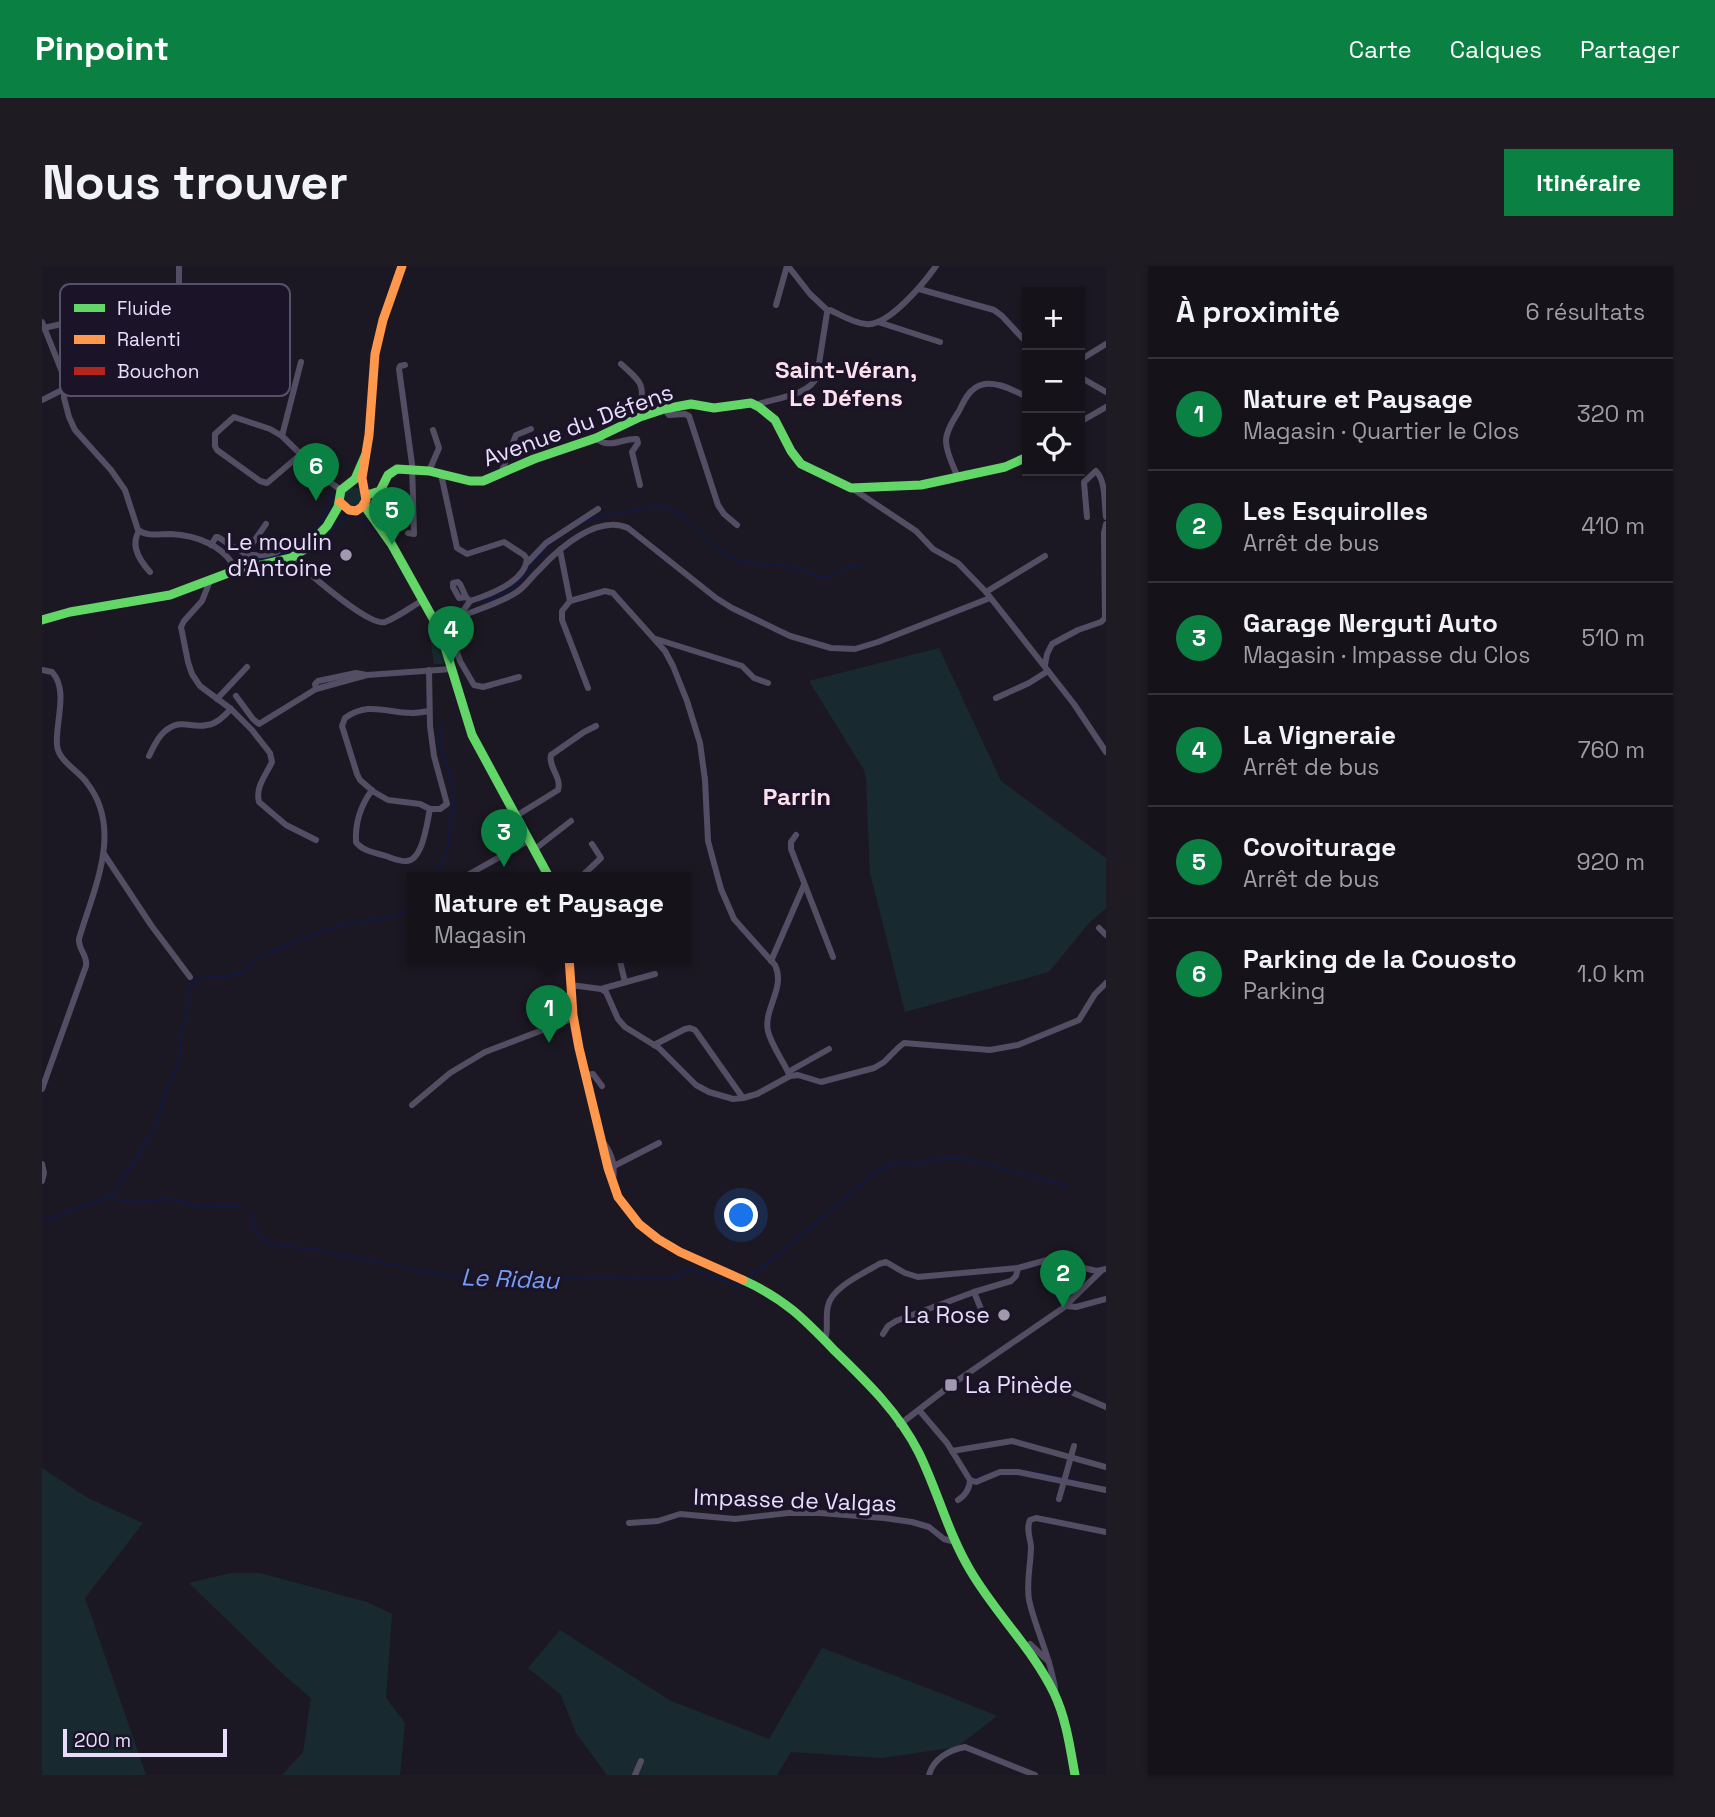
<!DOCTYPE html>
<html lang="fr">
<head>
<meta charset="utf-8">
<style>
  body { margin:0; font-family:"Space Grotesk",sans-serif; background:#1e1b23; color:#f1f3f6 }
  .controls { position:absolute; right:21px; top:21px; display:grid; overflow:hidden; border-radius:0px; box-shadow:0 2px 5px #0004 }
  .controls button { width:63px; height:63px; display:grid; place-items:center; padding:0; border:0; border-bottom:2px solid #343239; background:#15121a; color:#f1f3f6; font:35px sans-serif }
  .scale { position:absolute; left:21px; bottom:18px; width:164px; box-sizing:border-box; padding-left:7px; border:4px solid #e8defc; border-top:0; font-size:19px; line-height:24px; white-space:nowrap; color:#e8defc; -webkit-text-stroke:5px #1b1328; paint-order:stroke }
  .you { position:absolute; left:700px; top:950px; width:24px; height:24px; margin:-18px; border:5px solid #fff; border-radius:50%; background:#1a73e8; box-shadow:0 0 0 10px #1a73e833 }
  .badge { display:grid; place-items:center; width:46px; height:46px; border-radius:50%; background:#0b8043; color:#fff; font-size:23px; font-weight:700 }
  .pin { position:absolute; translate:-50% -58px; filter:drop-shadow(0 2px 4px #0008) }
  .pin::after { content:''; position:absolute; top:37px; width:24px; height:21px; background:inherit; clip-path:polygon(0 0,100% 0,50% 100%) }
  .popup { position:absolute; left:365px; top:606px; width:284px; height:91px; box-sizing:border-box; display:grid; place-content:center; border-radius:0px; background:#15121a; filter:drop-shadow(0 2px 5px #0005); font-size:23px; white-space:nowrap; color:#9d9ea2 }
  .popup b { font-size:26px; color:#f1f3f6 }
  .popup::after { content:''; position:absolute; left:50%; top:100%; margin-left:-14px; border:14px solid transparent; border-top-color:#15121a }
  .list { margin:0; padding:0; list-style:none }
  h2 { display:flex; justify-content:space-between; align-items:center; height:91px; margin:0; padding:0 28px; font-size:30px }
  h2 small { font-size:23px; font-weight:400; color:#9d9ea2 }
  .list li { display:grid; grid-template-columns:46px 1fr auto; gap:21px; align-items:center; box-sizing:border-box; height:112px; padding:0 28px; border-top:2px solid #343239 }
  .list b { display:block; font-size:26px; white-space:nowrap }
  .list p { margin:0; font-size:23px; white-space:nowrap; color:#9d9ea2 }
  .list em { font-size:23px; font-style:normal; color:#9d9ea2 }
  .icon { flex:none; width:38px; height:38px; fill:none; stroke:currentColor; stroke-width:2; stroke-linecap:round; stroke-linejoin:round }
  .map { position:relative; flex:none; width:1064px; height:1509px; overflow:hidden; border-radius:0px }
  header { display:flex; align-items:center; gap:42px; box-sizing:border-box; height:98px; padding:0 35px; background:#0b8043; color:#fff }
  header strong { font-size:33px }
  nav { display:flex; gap:38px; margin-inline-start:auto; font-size:24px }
  .intro { display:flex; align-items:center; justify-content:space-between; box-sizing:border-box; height:168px; padding:0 42px }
  h1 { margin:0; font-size:49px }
  .button { padding:18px 32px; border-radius:0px; background:#0b8043; color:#fff; font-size:24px; font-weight:700 }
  main { display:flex; gap:42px; padding:0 42px }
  aside { flex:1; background:#15121a; border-radius:0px; box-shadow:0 2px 5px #0004 }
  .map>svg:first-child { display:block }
</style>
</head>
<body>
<header>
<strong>Pinpoint</strong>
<nav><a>Carte</a><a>Calques</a><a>Partager</a></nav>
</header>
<div class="intro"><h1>Nous trouver</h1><a class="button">Itinéraire</a></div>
<main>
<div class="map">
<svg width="1064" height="1509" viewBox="0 0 1064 1509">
  <rect width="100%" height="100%" fill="#1c1823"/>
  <g fill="#182a30">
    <circle cx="311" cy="231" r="10"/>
    <path d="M396,370L406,392L400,398H392L388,371Z"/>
    <path d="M897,382L959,515L1064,592V642L1048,656L1007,706L863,746L828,607L824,513L822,504L767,415Z"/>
    <path d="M0,1202L46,1232L101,1257L43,1332L104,1509H0Z"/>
    <path d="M189,1307H218L325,1336L350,1348L344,1432L363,1457L358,1509H240L261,1486L269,1432L243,1410L147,1317Z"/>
    <path d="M518,1364L629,1435L727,1473L780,1382L909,1431L955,1450L915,1481L840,1492L749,1486L735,1509H565L534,1467L519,1429L486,1402Z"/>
  </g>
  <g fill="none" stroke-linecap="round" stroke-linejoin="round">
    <g stroke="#111841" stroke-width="2">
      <path d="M538,258L553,251L618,240C646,245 657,269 678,285C704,304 725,294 752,301C763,304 776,313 788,311C794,309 798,305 803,303C807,301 814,300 819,298"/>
      <path d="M281,274L303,251L316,252L330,263"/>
      <path d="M176,277L203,293L228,292L249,285L270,268L285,246L289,233L288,225"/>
      <path d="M440,336C484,324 483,299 513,274"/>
      <path d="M390,611L402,592L407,576L408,558L412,538V526L398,474V459"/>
      <path d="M68,930L79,916L114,860L122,829L136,798L139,788L138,766L143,757L148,720L156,712L186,710L199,707L218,691L268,669L304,658L354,650L362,646L370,636"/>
      <path d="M206,945L209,947C211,954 212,962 216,968C225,982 249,981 264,982L439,1016L560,1011L632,1013L642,1005L649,1004L697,1020L701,1018"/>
      <path d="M0,956L68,930L70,933L98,936L122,933L134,934L153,940L163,941L198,940"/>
      <path d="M708,1012L711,1007L715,1006L836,905L853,897L872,898L897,893H924L1023,919"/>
      <path d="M984,1205L1015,1210"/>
      <path d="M930,1211L933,1212L941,1210"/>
      <path d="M1028,1212L1036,1215"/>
    </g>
    <g stroke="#534e63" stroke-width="6">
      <path d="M746,0L768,28L784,43"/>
      <path d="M877,23L952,44L960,50L985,77"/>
      <path d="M734,39L745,0"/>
      <path d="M788,44C799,49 811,57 824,58C846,61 882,17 894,0"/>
      <path d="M0,56L22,111V132L27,151L33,164L69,204L83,224L96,264C106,271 117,268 129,268C154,269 184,280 194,305"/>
      <path d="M836,56L898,76"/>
      <path d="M142,60L186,81"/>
      <path d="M2,62L37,54"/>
      <path d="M1038,94L1064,78"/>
      <path d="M259,96L240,170L285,214L299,224"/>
      <path d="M579,98C604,120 601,118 598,151"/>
      <path d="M363,99L358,100L357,103L370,198L372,268L366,267"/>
      <path d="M1038,111L1064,126"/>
      <path d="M22,121L34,117L76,97L100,76L142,60L137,22V0"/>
      <path d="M0,134L22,123"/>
      <path d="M714,139C732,132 768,130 775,110L785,47"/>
      <path d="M622,143L627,149L643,148L647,150L676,239L682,248L695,259"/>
      <path d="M1038,156L1064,141"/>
      <path d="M240,170L228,163L192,151L173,168V180L175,184L218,215L225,217L258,189"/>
      <path d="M554,172C567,184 580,172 595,173L596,177L590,186L598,219"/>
      <path d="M387,205L397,182L391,164"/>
      <path d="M459,207L474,169L489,163"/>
      <path d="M399,208L415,282L425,288L462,276L482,289L485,293C483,316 447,329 428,335L424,331L418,318L416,316L411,317V321L417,332L424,331"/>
      <path d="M916,212C912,201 904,187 904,175C904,165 912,153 917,145C921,137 925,127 933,122C948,111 971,124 985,131"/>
      <path d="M811,223L874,265L891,283L916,297L944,326L1032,438L1064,486"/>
      <path d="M1045,251L1042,216L1054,205C1064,215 1062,236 1064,251"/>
      <path d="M97,265C88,279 98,295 108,306"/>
      <path d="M169,279L174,271H176C198,285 207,295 235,286L245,275"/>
      <path d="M518,284L528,335L563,325L571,327L623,385L631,400L645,435L658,477L663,514L666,575L679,623L692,653L733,699C744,722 721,743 726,765C729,779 742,796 748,810"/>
      <path d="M203,288L224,258"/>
      <path d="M249,292C264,304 326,361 343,356C356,351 369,341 381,334"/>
      <path d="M486,296L504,277L556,243"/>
      <path d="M168,315L160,335L142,355L139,361L146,396L150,408L158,420L189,443L210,464L228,487L230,496C224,509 213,521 217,536L244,559L274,574"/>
      <path d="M944,326L1003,290"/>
      <path d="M528,335L520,345V354L546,422"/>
      <path d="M417,351L428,335"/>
      <path d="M406,359L418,395L432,419L441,421L477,411"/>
      <path d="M398,365C405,360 412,354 420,350C439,342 458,337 475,326C484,320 490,310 498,303C517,282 556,248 586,262L674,332L690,342L748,370L789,382L813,383L836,376L948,332"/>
      <path d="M614,373L700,400L712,412L726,417"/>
      <path d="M1003,399L1005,388L1010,378L1036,364L1059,356L1063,352L1062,267L1064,258"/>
      <path d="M0,404L10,406C27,424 13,457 15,479C16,495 37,505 45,517C82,564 51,624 37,673C36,684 46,689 44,700L0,823"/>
      <path d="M274,423L273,418L276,415L314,407L325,409"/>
      <path d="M194,430L211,453L217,458L274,423L325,409L410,403"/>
      <path d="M954,432L987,417L1006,405"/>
      <path d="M175,433L205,401"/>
      <path d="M387,445C381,446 375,447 370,447C344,447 327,435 303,452L300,460L315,508L318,514L332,526L346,534L378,538L388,543H398L405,538L392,490L388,460L387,404"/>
      <path d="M107,490C111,482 115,472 122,466C139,451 148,463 165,459C175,458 182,450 189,443"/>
      <path d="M330,524C319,539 313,558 314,576C320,585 334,587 344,590C350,592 358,596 365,595C381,594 385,556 388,543"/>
      <path d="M474,550L516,524C520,511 506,501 509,489L542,466L554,460"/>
      <path d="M754,569L749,576V583L791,691"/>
      <path d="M493,583L529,555"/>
      <path d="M62,588L109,659L148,711"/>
      <path d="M422,611L488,574"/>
      <path d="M539,611L559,592L550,578"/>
      <path d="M1057,662L1064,669"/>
      <path d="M577,691L583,716"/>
      <path d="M729,695L762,619"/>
      <path d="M529,719L559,723L564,726L576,753L583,761L617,782L654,819L667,826L691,833L701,832L715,828L748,810L756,809L779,816L832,802L842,796L857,781L862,777L948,784L976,779L1037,754L1053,728L1064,717"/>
      <path d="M559,723L613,708"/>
      <path d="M612,779L643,763L648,762L653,764L701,832"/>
      <path d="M746,806L787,783"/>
      <path d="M543,809L551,808L560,820"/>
      <path d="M370,839L408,807L443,786L532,752"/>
      <path d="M561,876C571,889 573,900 571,915"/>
      <path d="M0,898L2,907L0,915"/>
      <path d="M572,900L617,877"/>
      <path d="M932,1026L939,1043"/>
      <path d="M1024,1040L1034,1041L1064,1033"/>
      <path d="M841,1068L846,1060L854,1055L932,1026L969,1015L974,1010L976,1002"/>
      <path d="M783,1073C787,1063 783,1051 786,1040C790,1021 821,1008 837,998L844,996L863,1007L876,1011L976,1002L1005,994L1055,1005L1064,1003"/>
      <path d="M1029,1126L1064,1141"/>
      <path d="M877,1144L905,1177L928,1214L934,1216L958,1206H976L1064,1224"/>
      <path d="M857,1159L909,1119L1021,1042L1059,1005"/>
      <path d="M910,1185L970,1175L1064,1201"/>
      <path d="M1017,1233L1032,1180"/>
      <path d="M916,1234C923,1230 928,1222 928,1214"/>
      <path d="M587,1257L616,1255L638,1248L693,1253L746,1247H778L842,1252L870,1256L887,1261L902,1273L913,1276"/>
      <path d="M988,1378L1007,1396"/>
      <path d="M1013,1423C1009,1392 994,1365 987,1334C984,1316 989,1298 989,1280C988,1271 984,1263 988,1254L994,1252L1064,1266"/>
      <path d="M593,1509L599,1495"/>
      <path d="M887,1509C891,1493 907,1484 923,1481L993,1509"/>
    </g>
    <g stroke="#63d668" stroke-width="9">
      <path d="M325,229L338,225L346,209L355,203L387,205L428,215H441L492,193L554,172L598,151L622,143L649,138L672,142L709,137L717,141L733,154L749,185L759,198L809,222L879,219L963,201L985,191"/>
      <path d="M323,238L326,245L350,279L398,365L430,469L507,611"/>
      <path d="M0,354L28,346L128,329L189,306L249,292L263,283L285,260L296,241L299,224L313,213L323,190"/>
      <path d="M701,1014C743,1033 762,1053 793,1085C825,1116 857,1147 877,1187C896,1226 906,1267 928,1304C953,1347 990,1382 1012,1427C1024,1452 1028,1481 1033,1509"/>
    </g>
    <g stroke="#ff974d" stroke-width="9">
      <path d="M298,236L307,244L314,245L320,241L324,234L320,212L327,169L333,88L341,54L360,0"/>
      <path d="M527,691L531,749L537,782L566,902L576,931L597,958L616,973L638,986L701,1014"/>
    </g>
  </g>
  <g fill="#a199b0" stroke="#1b1328" stroke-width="2.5">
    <circle cx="304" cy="289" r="7"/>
    <circle cx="962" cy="1049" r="7"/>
    <rect x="902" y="1112" width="14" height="14" rx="3.5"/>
  </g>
  <g text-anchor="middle" stroke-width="7" stroke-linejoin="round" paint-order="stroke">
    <g font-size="23" fill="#e8defc" stroke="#1b1328">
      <text transform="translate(536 159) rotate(-20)" y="8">Avenue du Défens</text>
      <text transform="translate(753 1234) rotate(2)" y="8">Impasse de Valgas</text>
    </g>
    <g font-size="23" fill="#e8defc" stroke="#1b1328" text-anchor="end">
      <text x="290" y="284">Le moulin<tspan x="290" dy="26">d'Antoine</tspan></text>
      <text x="948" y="1057">La Rose</text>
      <text x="923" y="1127" text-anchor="start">La Pinède</text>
    </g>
    <g font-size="24" font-weight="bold" fill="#fce0ec" stroke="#1b1328">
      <text x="804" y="112">Saint-Véran,<tspan x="804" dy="28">Le Défens</tspan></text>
      <text x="755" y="539">Parrin</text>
    </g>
    <g font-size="24" font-style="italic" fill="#769ef2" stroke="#1b1328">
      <text transform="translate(468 1013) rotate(2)" y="8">Le Ridau</text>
    </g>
  </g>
  <rect x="18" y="18" width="230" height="112" rx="10" fill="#1b1328" stroke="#585068" stroke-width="2"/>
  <rect x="32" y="38" width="31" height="8" fill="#63d668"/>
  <rect x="32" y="69" width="31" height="9" fill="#ff974d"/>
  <rect x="32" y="101" width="31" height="8" fill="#b3261e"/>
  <g font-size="19" fill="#e8defc">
    <text x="75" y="49">Fluide</text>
    <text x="75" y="80">Ralenti</text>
    <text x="75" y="112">Bouchon</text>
  </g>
</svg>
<div class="controls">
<button>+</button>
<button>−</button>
<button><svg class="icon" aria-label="locate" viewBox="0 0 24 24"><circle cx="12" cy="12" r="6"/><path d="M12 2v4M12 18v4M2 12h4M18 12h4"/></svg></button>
</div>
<div class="scale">200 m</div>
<div class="you"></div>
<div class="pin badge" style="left:507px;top:777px">1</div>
<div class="popup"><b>Nature et Paysage</b>Magasin</div>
<div class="pin badge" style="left:1021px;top:1042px">2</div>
<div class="pin badge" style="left:462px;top:601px">3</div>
<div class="pin badge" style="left:409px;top:398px">4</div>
<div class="pin badge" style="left:350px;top:279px">5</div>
<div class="pin badge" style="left:274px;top:235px">6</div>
</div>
<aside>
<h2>À proximité<small>6 résultats</small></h2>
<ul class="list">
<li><span class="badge">1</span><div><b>Nature et Paysage</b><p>Magasin · Quartier le Clos</p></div><em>320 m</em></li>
<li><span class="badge">2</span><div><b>Les Esquirolles</b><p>Arrêt de bus</p></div><em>410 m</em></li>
<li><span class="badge">3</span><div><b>Garage Nerguti Auto</b><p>Magasin · Impasse du Clos</p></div><em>510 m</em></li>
<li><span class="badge">4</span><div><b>La Vigneraie</b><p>Arrêt de bus</p></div><em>760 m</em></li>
<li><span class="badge">5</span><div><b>Covoiturage</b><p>Arrêt de bus</p></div><em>920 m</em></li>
<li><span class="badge">6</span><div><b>Parking de la Couosto</b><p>Parking</p></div><em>1.0 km</em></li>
</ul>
</aside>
</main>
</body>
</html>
